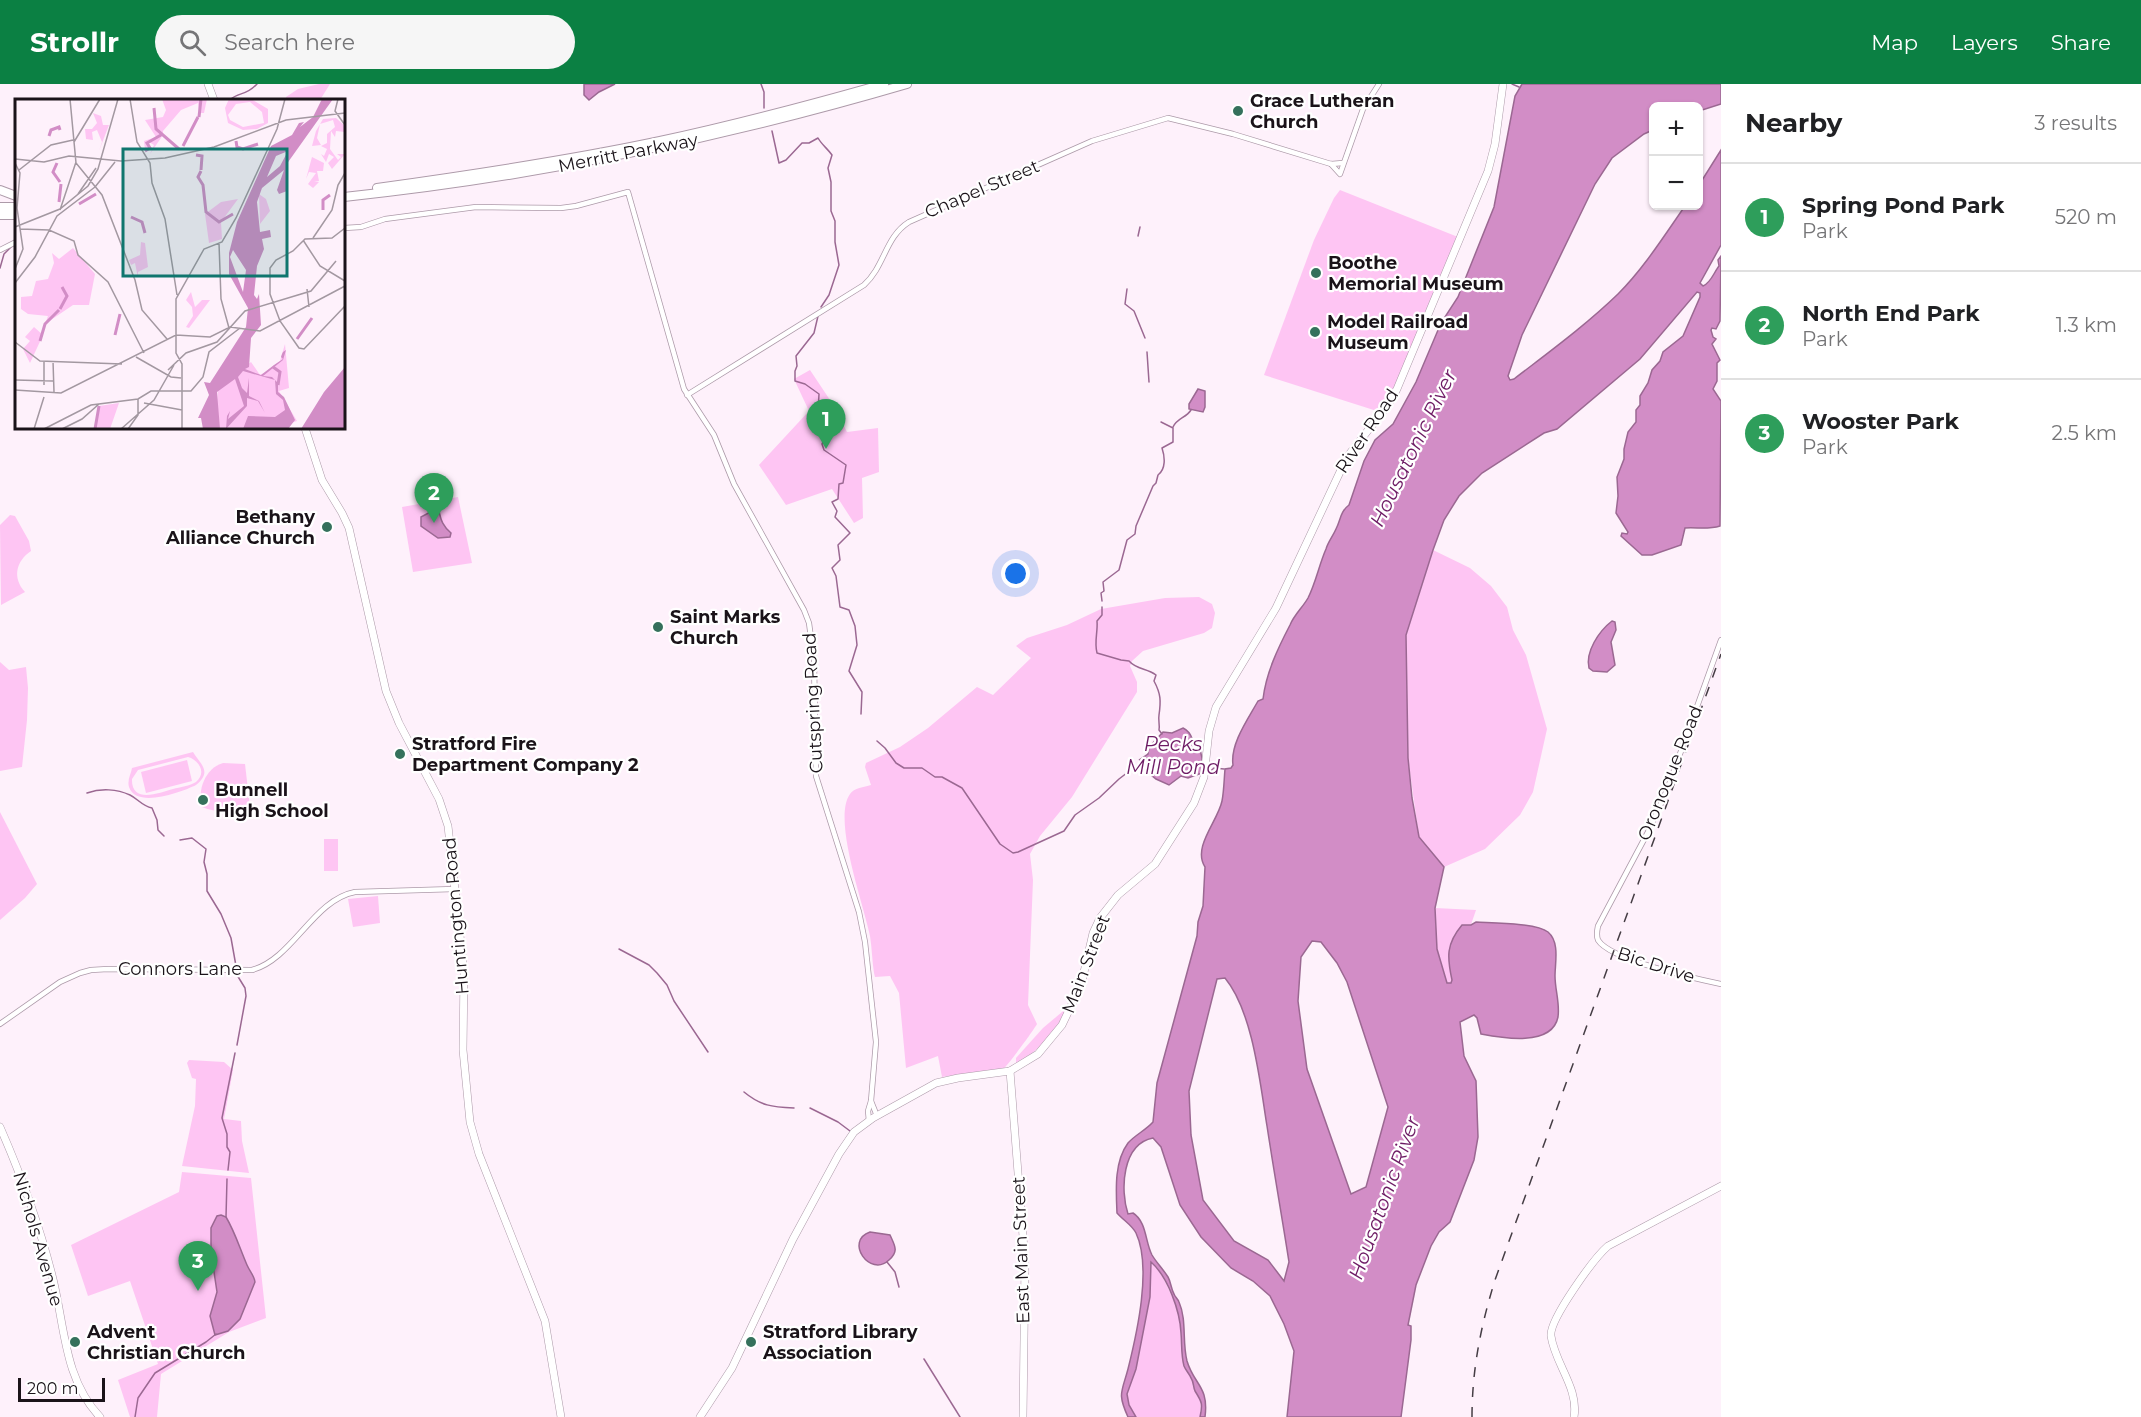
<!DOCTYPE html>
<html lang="en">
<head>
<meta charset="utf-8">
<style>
  body { margin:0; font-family:Montserrat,sans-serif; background:#f6f6f6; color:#202124 }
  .controls { position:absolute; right:18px; top:18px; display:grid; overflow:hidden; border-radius:9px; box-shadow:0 2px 4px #0004 }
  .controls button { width:54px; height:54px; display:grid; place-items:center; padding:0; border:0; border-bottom:2px solid #e0e0e0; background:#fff; color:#202124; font:30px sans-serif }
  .scale { position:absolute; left:18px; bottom:15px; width:87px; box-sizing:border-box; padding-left:6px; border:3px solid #1a1319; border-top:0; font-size:16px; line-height:21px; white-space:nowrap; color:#1a1319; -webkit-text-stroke:4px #fff; paint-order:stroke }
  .you { position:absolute; left:1016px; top:490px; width:21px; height:21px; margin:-15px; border:4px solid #fff; border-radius:50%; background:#1a73e8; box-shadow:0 0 0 9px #1a73e833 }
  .badge { display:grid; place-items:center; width:39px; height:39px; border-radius:50%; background:#0b8043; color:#fff; font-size:20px; font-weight:700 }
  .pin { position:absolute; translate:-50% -50px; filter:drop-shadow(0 2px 3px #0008) }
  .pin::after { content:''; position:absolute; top:32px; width:21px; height:18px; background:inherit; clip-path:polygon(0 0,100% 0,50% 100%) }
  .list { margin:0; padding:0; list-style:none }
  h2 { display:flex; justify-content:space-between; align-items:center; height:78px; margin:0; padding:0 24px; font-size:26px }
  h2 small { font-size:20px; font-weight:400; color:#757577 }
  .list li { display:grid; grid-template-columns:39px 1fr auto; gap:18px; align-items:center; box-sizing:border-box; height:108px; padding:0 24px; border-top:2px solid #e0e0e0 }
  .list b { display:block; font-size:22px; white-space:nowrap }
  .list p { margin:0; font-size:20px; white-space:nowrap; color:#757577 }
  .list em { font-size:20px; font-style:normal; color:#757577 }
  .icon { flex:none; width:33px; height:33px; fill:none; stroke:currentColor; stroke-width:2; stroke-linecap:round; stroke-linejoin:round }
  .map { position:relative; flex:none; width:1721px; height:1333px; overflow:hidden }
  header { display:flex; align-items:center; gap:36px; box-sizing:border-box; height:84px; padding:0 30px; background:#0b8043; color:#fff }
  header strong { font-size:28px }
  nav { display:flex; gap:33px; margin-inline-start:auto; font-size:21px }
  .search { width:420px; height:54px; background:#f6f6f6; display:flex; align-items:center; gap:15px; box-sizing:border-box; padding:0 21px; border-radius:33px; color:#757577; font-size:22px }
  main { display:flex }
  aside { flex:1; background:#fff }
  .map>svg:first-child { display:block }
</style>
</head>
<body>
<header>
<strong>Strollr</strong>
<div class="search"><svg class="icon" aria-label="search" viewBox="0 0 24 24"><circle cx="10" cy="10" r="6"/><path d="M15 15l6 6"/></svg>Search here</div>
<nav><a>Map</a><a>Layers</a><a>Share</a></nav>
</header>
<main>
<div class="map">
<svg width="1721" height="1333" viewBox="0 0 1721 1333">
  <rect width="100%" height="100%" fill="#fef1fb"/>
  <g fill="#fec5f3" fill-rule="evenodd">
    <path d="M319,0H330L320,16H286V13L298,5Z"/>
    <path d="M1340,106L1458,153L1396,302L1380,328L1264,291L1314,156L1334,114Z"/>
    <path d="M810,286L832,319L847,348L878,344L879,388L862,394L863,434L854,439L832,405L786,421L759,381L809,327L794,295Z"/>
    <path d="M458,413L472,479L413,488L402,423Z"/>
    <path d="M10,431L15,432L29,457L31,467C16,477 12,494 25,508L1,521L0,441Z"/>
    <path d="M1433,466L1470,484L1491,502L1507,523L1513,546L1526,571L1547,645L1533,708L1520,731L1485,765L1444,783L1419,753L1408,674L1406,551Z"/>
    <path d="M1199,513L1212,520L1215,529L1212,544L1204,549L1143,567L1132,577L1130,582L1137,598V608L1072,713L1040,752L1030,770L1033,796L1028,921L1037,940C1033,947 1007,983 1003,985C991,990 957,990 942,993L938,972L906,984L899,909L890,892L875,893L874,889C872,877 872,864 870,852C864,821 832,735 850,710C854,704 864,703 871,701L865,683L866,679L900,663L928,644L977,603L993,611L1031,574L1016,562L1027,554L1067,541L1101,525L1165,514Z"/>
    <path d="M0,578L9,586L26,583L28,604L27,636L22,683L0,687Z"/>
    <path d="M193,668C200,680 213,687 196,701C182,708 136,725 129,703C127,696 131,690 132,684ZM188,673C199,676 207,689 196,698C190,702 180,703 173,705C159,709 131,720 132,695L138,686Z"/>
    <path d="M187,676L192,697L146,709L141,688Z"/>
    <path d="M223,679L245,680L250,723C233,727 219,730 202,723C197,707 205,684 223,679Z"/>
    <path d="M0,728L37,800L25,814L0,836Z"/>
    <rect x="324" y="755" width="14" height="32"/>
    <path d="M378,812L380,839L353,843L348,815Z"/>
    <path d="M1435,824L1476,826L1451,899L1447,900L1437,865Z"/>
    <path d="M1068,923C1056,948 1040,966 1016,980V974L1043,944Z"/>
    <path d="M189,976L224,978L233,986L224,1035L241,1037L242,1057L249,1089L182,1082L195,1022L196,995L192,994L187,979Z"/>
    <path d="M182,1088L251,1094L266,1234L229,1248L161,1290L157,1333H130L118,1296L158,1280L130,1197L88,1212L71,1161L179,1108Z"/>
    <path d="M1151,1178C1164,1189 1167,1206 1177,1220L1186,1286L1193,1296L1195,1307L1199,1310L1201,1319L1200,1333H1136L1129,1321L1127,1310L1136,1285L1150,1213Z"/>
  </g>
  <g fill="#d28dc6" stroke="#9b6892" stroke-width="1.5" fill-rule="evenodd">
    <path d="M584,0H615L599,8L589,16L584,11Z"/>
    <path d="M1522,0H1721V20L1699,27L1698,22H1654L1653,46L1644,50L1612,74L1595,100L1522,251L1508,292L1510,296L1514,295C1549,268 1586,241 1618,210C1644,184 1664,152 1685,122H1698L1699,101L1721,66V161L1700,199L1703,202C1711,199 1714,188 1719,182L1718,176L1721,172L1720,237L1716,245L1712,244L1711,246L1713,253L1716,255L1712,260L1720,276L1717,279V297L1713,305L1721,317L1720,442C1707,446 1697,443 1685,444L1681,461L1652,471H1642L1621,452L1622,449L1627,450L1628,448L1616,429L1618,412L1617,393L1624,375V365L1628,348L1636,338V326L1640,321V312L1648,299L1652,286L1660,277L1663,268L1683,252L1700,213V209L1697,208L1640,275L1557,345L1544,349L1482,389L1459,412L1444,436L1433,466L1406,551L1408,674L1412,714L1419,753L1444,783L1435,824L1437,865L1447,899H1451L1452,896C1447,873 1446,860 1462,841H1471L1476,838C1493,839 1536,839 1548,848C1560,858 1555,879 1555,892C1555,906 1560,919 1558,933C1552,963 1502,954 1481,950L1477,934L1474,931L1460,938L1464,972L1476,997L1478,1053L1474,1076L1450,1138L1439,1148L1431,1162L1416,1201L1408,1241L1411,1242V1256L1401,1333H1287L1294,1267L1284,1240L1270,1212L1253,1197L1231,1184L1201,1153L1180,1121L1161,1063L1153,1054C1122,1060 1120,1106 1128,1130L1133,1129C1147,1138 1145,1158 1152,1171C1156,1178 1163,1185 1168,1193C1171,1198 1171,1205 1174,1210C1175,1213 1178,1215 1179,1218C1187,1236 1182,1258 1187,1277C1194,1301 1209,1302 1205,1333H1200C1203,1320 1202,1318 1195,1307C1193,1303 1194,1298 1191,1294C1189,1289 1186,1287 1184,1282C1181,1271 1182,1260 1181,1249C1180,1227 1168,1193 1151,1178L1150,1213L1136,1285L1127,1310L1129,1321L1136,1333H1128C1117,1309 1122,1308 1128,1285C1137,1249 1152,1183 1136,1149C1132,1141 1123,1136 1117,1129C1116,1106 1114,1078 1128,1059C1135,1051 1146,1046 1153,1038L1157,999L1197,852L1198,838L1203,822L1205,783C1192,763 1218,737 1222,717C1224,707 1224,696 1225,685L1231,684L1233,681C1230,660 1248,635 1258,617L1263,615C1266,589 1278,564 1290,541C1294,531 1303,523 1308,514C1316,498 1319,481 1326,465C1328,458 1333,452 1336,445C1341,435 1340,428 1349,421L1364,377L1375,356L1393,340L1416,298L1441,239L1458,213L1494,123L1515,12ZM1312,857L1321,858L1337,879L1347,898L1388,1023L1366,1103L1351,1110L1307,985L1298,917L1301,873ZM1225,894C1253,928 1260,999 1267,1042C1274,1088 1282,1133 1289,1178L1284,1197L1268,1176L1234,1157L1203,1116L1191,1051L1189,1007L1217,895Z"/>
    <path d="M1198,305L1205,307V323L1203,328L1189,325V320Z"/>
    <path d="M434,426L439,427C441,437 443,442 451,449L450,453L438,454L421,442V433Z"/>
    <path d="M1612,537L1615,538L1616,546L1611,558L1615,581L1607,588L1593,587L1589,584C1585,568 1599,547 1612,537Z"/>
    <path d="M1183,644C1194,649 1190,659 1200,665L1202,674V689L1188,694L1181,692L1169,701L1156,695L1145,686L1149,674L1139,676L1148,670L1149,663L1163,648L1172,649Z"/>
    <path d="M221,1131L226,1133C235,1148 240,1165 247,1181C250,1188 254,1191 255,1198L240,1235L228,1247L215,1251L210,1232L217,1208L211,1168V1144L217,1132Z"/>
    <path d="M870,1148L890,1151C895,1162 899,1167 889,1176C870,1194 844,1157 870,1148Z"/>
  </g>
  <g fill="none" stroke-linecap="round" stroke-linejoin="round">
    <g stroke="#9b6892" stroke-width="1.5">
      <path d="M761,0L764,8V24"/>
      <path d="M1512,0L1519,3"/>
      <path d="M230,16C239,7 245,13 257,0"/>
      <path d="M772,47L779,79L786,76L802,59H809L818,54C822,61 827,64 832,71L828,84L831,98V127L835,137V158L839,181L829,211L821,223"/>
      <path d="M1138,152L1140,143"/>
      <path d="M0,184L4,170L11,163"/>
      <path d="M1127,205L1125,220L1134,227L1145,254"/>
      <path d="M818,232L814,249L796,272L797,282L795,287V297L805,300L819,310L818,327L825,353L822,360L824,366L846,381L843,399L839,400L838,415L832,418L837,427L835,433L850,449L838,461L840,476L832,484L836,492L840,523L849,526L855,542L857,561L849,587L862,608L861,630"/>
      <path d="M1147,268L1149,298"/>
      <path d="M1173,343C1177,334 1186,334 1191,326"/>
      <path d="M1102,517L1101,509L1104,507L1103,498L1119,486L1127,456L1135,450L1136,442L1153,402L1156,399L1158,391C1166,385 1165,373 1162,364L1173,358V344L1161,338"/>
      <path d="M1102,523V531L1097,537C1098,548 1094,558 1097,569L1121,576L1129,577C1137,586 1147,584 1156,591L1154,597C1161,610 1161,617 1159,631C1158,637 1160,640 1159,646L1162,650"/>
      <path d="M877,657L885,664L896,679L904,684H922L935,693H942L962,704L1000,760L1013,769L1018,768L1064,747L1075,731L1099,714L1119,695L1132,685L1139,682L1144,683"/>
      <path d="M1207,690L1214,684L1224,685"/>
      <path d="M87,709C101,704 117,705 130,711C138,715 142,722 152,724L157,736L158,746L164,752"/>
      <path d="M180,756L192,754L206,765L204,778L207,790V807L221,830L231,854L236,882"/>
      <path d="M619,865L649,881L657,889L667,901L674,917L708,968"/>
      <path d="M237,961L246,912L245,904L237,891"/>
      <path d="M744,1008C761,1022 772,1023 794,1024"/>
      <path d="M810,1024L838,1038L850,1047"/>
      <path d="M228,1086L230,1068L227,1063V1050L222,1034L235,969"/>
      <path d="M226,1133L227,1095"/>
      <path d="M887,1178L895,1188L899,1203"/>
      <path d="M924,1275L960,1333"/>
      <path d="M135,1333L138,1314L155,1289L206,1258L216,1250"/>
    </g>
    <defs>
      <g id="minor">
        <path d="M1331,80L1340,90L1363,25L1379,0"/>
        <path d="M344,144L361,143L385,135L476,123L561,124L576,122L628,108L684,305L714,351L734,400L804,526L809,539L814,576L816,692L859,828L865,858L876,958L871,1017L868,1027L869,1037"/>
        <path d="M0,166L16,158"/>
        <path d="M687,311L864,201C885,182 885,153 909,138L1092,57L1168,34L1233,50L1331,80L1343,79"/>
        <path d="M1721,556L1667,706L1648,748L1598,842C1597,847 1596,851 1598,856C1610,876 1697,895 1721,900"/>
        <path d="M0,940L60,898L80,889L91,886L108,885L252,886C293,875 313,816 355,808L455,805"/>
        <path d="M871,1017L877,1032"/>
      </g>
      <g id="major">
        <path d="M208,0L214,16"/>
        <path d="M305,344L322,396L342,429L349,444L386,607L399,639L439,715L448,742L464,888L463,966L470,1038L479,1070L545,1237L561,1333"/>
        <path d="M1010,987L1025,1178L1023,1333"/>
        <path d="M0,1043C21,1091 39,1140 52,1191C65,1240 63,1294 100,1333"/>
        <path d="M700,1333L732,1284L793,1155L839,1070L854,1048L873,1034L936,999L958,994L1010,987L1038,970L1062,941L1081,901L1093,849L1100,834L1118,811L1155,780L1194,719L1204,693L1209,647L1216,623L1276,524L1347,373L1388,321L1397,305L1488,87L1495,60L1503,0"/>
        <path d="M1574,1333C1579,1304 1555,1280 1551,1252C1549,1236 1594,1174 1608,1162L1721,1102"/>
      </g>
      <g id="highway">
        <path d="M377,104C471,91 566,77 660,57C735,41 810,21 884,0"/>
        <path d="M0,106L16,112"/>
        <path d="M344,113C535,93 723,54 907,0"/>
        <path d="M0,123H16"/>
        <path d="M0,131H16"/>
      </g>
    </defs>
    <use href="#minor" stroke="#ad9aa9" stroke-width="6"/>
    <use href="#major" stroke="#ad9aa9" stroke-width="8"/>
    <use href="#highway" stroke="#ad9aa9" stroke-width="10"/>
    <use href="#minor" stroke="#fff" stroke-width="4.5"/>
    <use href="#major" stroke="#fff" stroke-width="7"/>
    <use href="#highway" stroke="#fff" stroke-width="8"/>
    <path stroke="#453d44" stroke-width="1.5" stroke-dasharray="10 10" stroke-linecap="butt" d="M1472,1333C1472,1285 1481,1241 1495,1196L1721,570"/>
  </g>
  <g fill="#35715c" stroke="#fff" stroke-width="2">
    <circle cx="1238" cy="27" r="6"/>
    <circle cx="1316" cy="189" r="6"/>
    <circle cx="1315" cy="248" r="6"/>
    <circle cx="327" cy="443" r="6"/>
    <circle cx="658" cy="543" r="6"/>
    <circle cx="400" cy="670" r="6"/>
    <circle cx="203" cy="716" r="6"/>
    <circle cx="75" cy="1258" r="6"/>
    <circle cx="751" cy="1258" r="6"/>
  </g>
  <g text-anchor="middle" stroke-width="4.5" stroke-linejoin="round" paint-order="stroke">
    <g font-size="18" font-weight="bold" fill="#1a1319" stroke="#fff" text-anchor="start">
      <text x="1250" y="23">Grace Lutheran<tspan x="1250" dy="21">Church</tspan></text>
      <text x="1328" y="185">Boothe<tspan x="1328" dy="21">Memorial Museum</tspan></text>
      <text x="1327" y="244">Model Railroad<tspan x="1327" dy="21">Museum</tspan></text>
      <text x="315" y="439" text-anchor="end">Bethany<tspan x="315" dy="21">Alliance Church</tspan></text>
      <text x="670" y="539">Saint Marks<tspan x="670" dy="21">Church</tspan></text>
      <text x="412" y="666">Stratford Fire<tspan x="412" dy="21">Department Company 2</tspan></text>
      <text x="215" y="712">Bunnell<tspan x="215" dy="21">High School</tspan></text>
      <text x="87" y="1254">Advent<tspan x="87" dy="21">Christian Church</tspan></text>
      <text x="763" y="1254">Stratford Library<tspan x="763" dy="21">Association</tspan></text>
    </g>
    <g font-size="18" fill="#1a1319" stroke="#fff">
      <text transform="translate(628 69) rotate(-11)" y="6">Merritt Parkway</text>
      <text transform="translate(982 105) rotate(-23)" y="6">Chapel Street</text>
      <text transform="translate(1367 347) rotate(-56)" y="6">River Road</text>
      <text transform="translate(813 619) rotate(-93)" y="6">Cutspring Road</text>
      <text transform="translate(1670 689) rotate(-68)" y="6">Oronoque Road</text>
      <text transform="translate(456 832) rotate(-95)" y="6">Huntington Road</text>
      <text transform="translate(1086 880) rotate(-69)" y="6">Main Street</text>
      <text transform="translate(1656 881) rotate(18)" y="6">Bic Drive</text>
      <text x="180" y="891">Connors Lane</text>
      <text transform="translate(38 1155) rotate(74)" y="6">Nichols Avenue</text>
      <text transform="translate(1021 1166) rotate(-92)" y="6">East Main Street</text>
    </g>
    <g font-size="20" font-style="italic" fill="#6d1b64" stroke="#fff">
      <text transform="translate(1413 364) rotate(-64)" y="7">Housatonic River</text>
      <text x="1173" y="667">Pecks<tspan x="1173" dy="23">Mill Pond</tspan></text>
      <text transform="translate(1384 1114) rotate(-70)" y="7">Housatonic River</text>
    </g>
  </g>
  <g transform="translate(15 15)">
    <rect width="330" height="330" fill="#fef1fb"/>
    <path d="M147,0H192L189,14H184L183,4L166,11L148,32V36L135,55L139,46L134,43L135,49L130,51L129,42L141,38L130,21L148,18L151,11ZM214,0H236L253,10V24L242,30L228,31L213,24L210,9ZM235,3L247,13L249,24L228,28L215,21L213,16L221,5ZM78,14L86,17L88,26H94L84,52L87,43L82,31L77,33L78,41L71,40L70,30H77L82,24ZM321,19L330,27V33L321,32L320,38L316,32L315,50L323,61L326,58L322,55H330L317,70L313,64L319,58L314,55L311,63L306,55L309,57L312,50L306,47L312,44V35L320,28L318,21L305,25L302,39L306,46L297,47L301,32L308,20ZM297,58L309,64L308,72H302L304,82H299L304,83L298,89L293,85L301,74L294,73L291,80ZM244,95L251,100L255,112L245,125ZM223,100L206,123L207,140L194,144L190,115L206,103ZM126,143L130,144L133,168L123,173V179L120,164L116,166L114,161L125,156ZM58,149L80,175L74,206H58L30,225L33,217L13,215L6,210V198L17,197L21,182L33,180L39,164L37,154L44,160ZM176,193L180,208L187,201H195L174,229L171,228L178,217L177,208L171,201ZM19,228L28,236L15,264L8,250L15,242L10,238ZM270,245L274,289L264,292L282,322L273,325V330H205L201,318L203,289L236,263L245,276L249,274L265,262ZM104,304L95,330H81L84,307Z" fill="#fec5f3" fill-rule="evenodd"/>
    <path d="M307,0H318L271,66L272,92L264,95L262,91L269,71L247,89L242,103L245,133L255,131L256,138L247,140L249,150L242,167L239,196L242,200L244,195L246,226L236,239L234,268L230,270L246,276L259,266L268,260L266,258L267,255L268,253L271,251L268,261L248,277L257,278L263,284V293L269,298L280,321L273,330H228L233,317L260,318L270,311L268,301L261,295L260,281L228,272L223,278L227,289L232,294L234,279V297L244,302L250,314L243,302L232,299V307L211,330L212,317L215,312L213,320L229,307L220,280L202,293L205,330H188L186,319H183L194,296L189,283L195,284L231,228L233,209L214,175V154L222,123L256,47L277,36L284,24L289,23L285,28L298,18ZM273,52L265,67L252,78L261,57ZM218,151L231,171L228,193L215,158ZM330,268V330H286L309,293Z" fill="#d28dc6" fill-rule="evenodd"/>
    <path fill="none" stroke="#d28dc6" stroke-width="3" d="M139,9L141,30L164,50M184,18L186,0M34,37L36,31L44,28L45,31M221,42L222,48L228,50L243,45M168,47L183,18M130,52L135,49L132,44L146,36M181,56L187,57L186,71M42,64L38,73L45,83M186,72L183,78L188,86L191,113L204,123L218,115M44,103L46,85M64,105L81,95M308,111V101L315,96M116,118L127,123L130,134M45,210L52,197L47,188M100,236L105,215M282,240L297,219M25,242L30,225L44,211M258,268L265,273L263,286M80,330L84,307"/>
    <path fill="none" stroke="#a398a1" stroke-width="1.5" d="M55,0L61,64L87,96L120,181L127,211L152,240M115,0L122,43L135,64L137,84L150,120L162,196M323,0L320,12L330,26M59,43L85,0M0,60L29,63L54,57L106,62L150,59L199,48L271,21L330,14M0,64L5,74L2,109L8,150L0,170M4,71L36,46L58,41M80,88L100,63M63,95L81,69M45,111L61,63M0,128L45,110L73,87L83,70L103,0M330,129L317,139L290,140L278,152L261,161L255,169V195L265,222L284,249L289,250L330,207M5,130L34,131L59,142L63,156L93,183L129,254M298,139L317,111L323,86L330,74M288,141L305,167L330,182M204,144L206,200L214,229M0,184L20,158L42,117L80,88M292,190L294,208M0,243L25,262L107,265M121,258L156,278L166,279M29,262V286M38,262L39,293M153,271L171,254L202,243L230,212L296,192L321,162M0,281L38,282M167,290V330M0,291L46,294L161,236L195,238L215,228L245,232L330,187M167,292V265L161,254V200L189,150L207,143L221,119L262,30L270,0M129,304L167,311M19,330L29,298M29,330L76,306L123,300L136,292H176L188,278L194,253L225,229M47,330L67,320L84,305M106,330L139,301L159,266M113,330L123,316V300"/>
    <path fill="#0f766e" fill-opacity="0.15" stroke="#0f766e" stroke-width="3" d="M108,50H272V177H108Z"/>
    <rect width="330" height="330" fill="none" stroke="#1a1319" stroke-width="3"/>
  </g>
</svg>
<div class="controls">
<button>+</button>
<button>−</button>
</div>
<div class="scale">200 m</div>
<div class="you"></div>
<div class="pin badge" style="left:826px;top:365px;background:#2e9e5b">1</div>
<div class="pin badge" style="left:434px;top:439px;background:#2e9e5b">2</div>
<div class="pin badge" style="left:198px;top:1207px;background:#2e9e5b">3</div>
</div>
<aside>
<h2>Nearby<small>3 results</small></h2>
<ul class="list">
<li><span class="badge" style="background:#2e9e5b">1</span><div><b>Spring Pond Park</b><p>Park</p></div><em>520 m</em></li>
<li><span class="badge" style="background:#2e9e5b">2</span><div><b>North End Park</b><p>Park</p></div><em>1.3 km</em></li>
<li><span class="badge" style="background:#2e9e5b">3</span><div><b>Wooster Park</b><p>Park</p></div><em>2.5 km</em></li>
</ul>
</aside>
</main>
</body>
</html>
